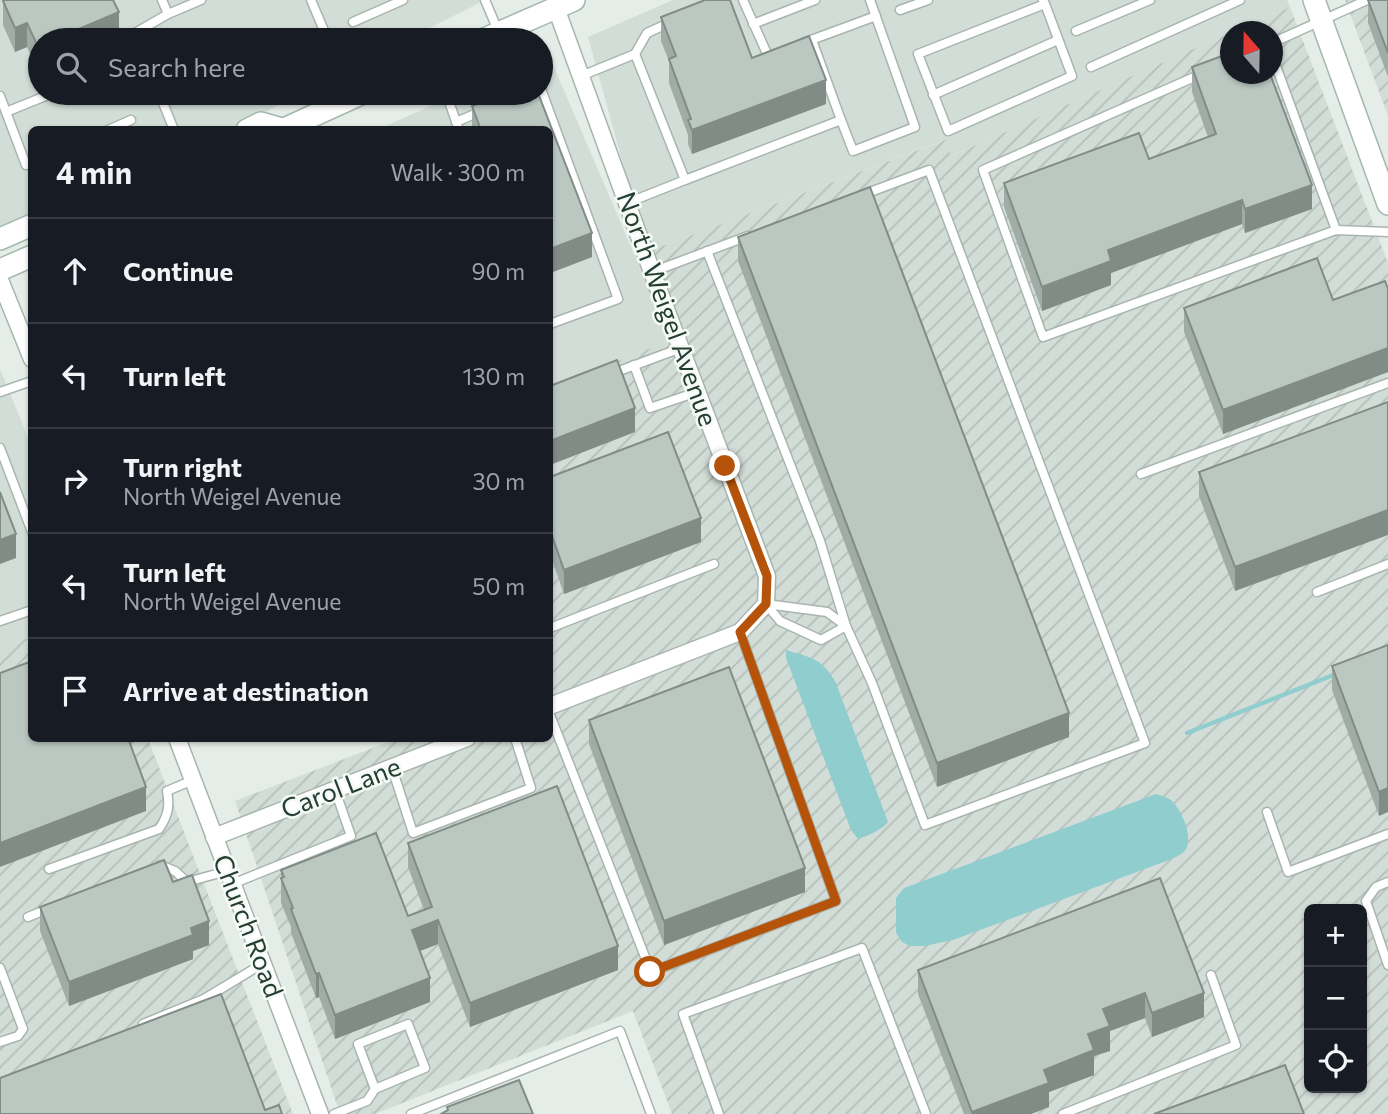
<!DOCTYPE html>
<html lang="en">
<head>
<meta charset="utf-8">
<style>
  body { margin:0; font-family:Commissioner,sans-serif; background:#242831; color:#f1f3f6 }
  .controls { position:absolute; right:21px; bottom:21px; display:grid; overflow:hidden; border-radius:10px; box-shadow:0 2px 5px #0004 }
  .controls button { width:63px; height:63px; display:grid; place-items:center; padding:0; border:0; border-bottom:2px solid #363941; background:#171b24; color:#f1f3f6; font:35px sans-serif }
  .compass { position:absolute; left:1220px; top:21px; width:63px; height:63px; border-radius:50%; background:#171b24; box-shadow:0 2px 5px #0004; rotate:340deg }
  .stop { position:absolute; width:21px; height:21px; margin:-16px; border:5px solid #b45309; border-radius:50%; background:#fff }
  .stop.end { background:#b45309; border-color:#fff; box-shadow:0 2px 7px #0008 }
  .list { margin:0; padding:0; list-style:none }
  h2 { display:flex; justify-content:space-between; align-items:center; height:91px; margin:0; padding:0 28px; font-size:30px }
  h2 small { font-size:23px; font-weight:400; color:#9ea1a6 }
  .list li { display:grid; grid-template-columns:46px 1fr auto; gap:21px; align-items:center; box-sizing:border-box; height:105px; padding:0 28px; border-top:2px solid #363941 }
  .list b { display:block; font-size:26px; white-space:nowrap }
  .list p { margin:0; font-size:23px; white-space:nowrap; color:#9ea1a6 }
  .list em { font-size:23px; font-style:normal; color:#9ea1a6 }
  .icon { flex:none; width:38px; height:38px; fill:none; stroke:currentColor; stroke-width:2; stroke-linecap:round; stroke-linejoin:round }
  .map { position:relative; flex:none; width:1388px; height:1114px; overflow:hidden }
  .search { position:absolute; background:#171b24; box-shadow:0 2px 5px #0004; left:28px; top:28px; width:525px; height:77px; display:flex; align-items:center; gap:18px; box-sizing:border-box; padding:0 24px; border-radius:38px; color:#9ea1a6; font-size:26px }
  .panel { position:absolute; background:#171b24; box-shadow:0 2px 5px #0004; left:28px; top:126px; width:525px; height:616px; border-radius:10px }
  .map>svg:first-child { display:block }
</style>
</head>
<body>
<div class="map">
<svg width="1388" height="1114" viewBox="0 0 1388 1114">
  <defs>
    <pattern id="industrial-furrows" width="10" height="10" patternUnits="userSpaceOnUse" patternTransform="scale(1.75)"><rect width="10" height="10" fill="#d3ddd7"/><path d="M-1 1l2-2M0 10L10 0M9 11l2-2" fill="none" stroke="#b5bfb9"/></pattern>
  </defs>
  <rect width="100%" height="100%" fill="#e5ede8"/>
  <g fill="#d3ddd7">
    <path d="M0,0H485L406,40H40V93H303L232,129L32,130L31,232L0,248Z"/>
    <path d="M673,0H1287L1290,7L951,156L944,140L647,252L588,37Z"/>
    <path d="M548,53L671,340L550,387V130H377L459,93H541V57Z"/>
    <path d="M0,369L32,447L31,637L0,649Z"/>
  </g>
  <g fill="url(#industrial-furrows)" fill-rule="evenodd">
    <path d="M1345,0H1388V116Z"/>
    <path d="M1290,7L1388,263V1114H672L633,1011L375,1114H340L235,801L396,739L550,738V387L679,337L647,252L945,140L951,156L1230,33V74H1272V32L1234,31ZM1309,909H1362V1088H1309Z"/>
    <path d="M31,637L32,738L148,739L293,1114H0V649Z"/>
  </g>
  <g fill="#90cdcf">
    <path d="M786,650C812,658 822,658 836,683L888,822C880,831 869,835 858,839L851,830L786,658Z"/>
    <path d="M1156,794C1161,796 1167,797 1171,800C1182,810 1195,839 1184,852C1180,855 1174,858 1169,860L953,940L924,946H910L902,942L896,933V898L904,888Z"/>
  </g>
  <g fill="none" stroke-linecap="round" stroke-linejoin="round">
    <path stroke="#90cdcf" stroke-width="4.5" d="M1187,733L1336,674"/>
    <defs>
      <g id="lane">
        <path d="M311,0L328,40"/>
        <path d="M485,0L499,33"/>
        <path d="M743,0L768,56L771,55"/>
        <path d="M1043,0L1045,4L1072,76L948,131L918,54L1045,4"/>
        <path d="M900,10L928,0"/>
        <path d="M168,14L201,0"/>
        <path d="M353,22L403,0"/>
        <path d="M753,24L815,0"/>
        <path d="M516,25L522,40"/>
        <path d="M1076,31L1150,0"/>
        <path d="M138,40L135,33L168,14L162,0"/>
        <path d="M812,40L841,120"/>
        <path d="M803,43L876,16"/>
        <path d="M1272,43L1367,0"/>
        <path d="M635,54L647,33L669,23"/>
        <path d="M1272,55L1336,230"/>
        <path d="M1091,67L1240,0"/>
        <path d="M1199,75L983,170L1043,337L1336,230L1388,232"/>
        <path d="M581,76L635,54L685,180L627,203"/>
        <path d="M541,89L618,299L550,324"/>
        <path d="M159,93L174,130"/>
        <path d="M446,93L459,130"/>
        <path d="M933,95L1058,40"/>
        <path d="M0,96L6,112"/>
        <path d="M456,122L482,111"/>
        <path d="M108,130L131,120"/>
        <path d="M32,162L26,165L6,112L53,93"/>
        <path d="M685,180L841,120L853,151L915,127L870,0"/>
        <path d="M707,251L820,541L846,626L872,683L925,825L1145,743L929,170L862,195"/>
        <path d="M652,272L748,236"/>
        <path d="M634,365L650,408L697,392"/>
        <path d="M611,374L681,348"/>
        <path d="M0,392L32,381"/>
        <path d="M0,448L32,532"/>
        <path d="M1141,474L1388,383"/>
        <path d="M1317,592L1388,564"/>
        <path d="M766,604L780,621L821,640L846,626"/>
        <path d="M766,604L827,612L846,626"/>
        <path d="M0,621L32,610"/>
        <path d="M550,628L714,564"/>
        <path d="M550,715L651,972L836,901L740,632"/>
        <path d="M392,768L413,833L531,788L515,738"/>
        <path d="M1267,812L1288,872L1388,834"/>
        <path d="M160,865L175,871L187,882L227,871"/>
        <path d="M49,869L159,829C168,816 170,806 167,791L193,780"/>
        <path d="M1388,882L1376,887L1366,901L1388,965"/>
        <path d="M232,884L351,836L335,790"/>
        <path d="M28,917L50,908"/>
        <path d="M0,968L23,1029L18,1036L0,1042"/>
        <path d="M143,1024L204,999L262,964"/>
        <path d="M334,1114L367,1101L375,1089L425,1068L408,1024L358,1044L375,1089"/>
        <path d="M411,1114L620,1031L651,1114"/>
        <path d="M719,1114L683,1014L862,948L926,1114"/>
        <path d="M1063,1114L1236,1045L1211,975"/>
      </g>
      <g id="street">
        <path d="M0,280L32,359"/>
        <path d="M550,706L740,632L766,604L767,576L652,272L556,8"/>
        <path d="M177,738L320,1114"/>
        <path d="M214,837L467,738"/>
      </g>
      <g id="secondary">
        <path d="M1314,0L1388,204"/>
        <path d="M482,40L574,0"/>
        <path d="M247,130L261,123L282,129"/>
        <path d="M282,130L363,93"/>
        <path d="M0,239L32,225"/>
        <path d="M0,270L32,256"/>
      </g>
    </defs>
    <use href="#lane" stroke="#a8b5ae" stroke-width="11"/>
    <use href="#street" stroke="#a8b5ae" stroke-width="19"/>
    <use href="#secondary" stroke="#a4b8ae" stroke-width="24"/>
    <use href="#lane" stroke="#fff" stroke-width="8"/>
    <use href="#street" stroke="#fff" stroke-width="16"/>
    <use href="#secondary" stroke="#fff" stroke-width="21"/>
  </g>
  <g fill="#a0aca6">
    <path d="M1368,0H1388V77L1368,23Z"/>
    <path d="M3,1L119,36L40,40V70L38,71L27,47L15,52L3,25Z"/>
    <path d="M661,17L752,58L826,104L692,154L688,144V135L669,83V61L661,41Z"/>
    <path d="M1192,67L1312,209L1245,233L1242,224L1111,273V285L1042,311L1004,207V183L1149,159L1208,137L1192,92Z"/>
    <path d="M506,93H538L592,233V257L550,273V130H472V106Z"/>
    <path d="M738,237L1069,737L937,787L738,261Z"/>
    <path d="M1388,289V372L1223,434L1184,332V308L1333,300Z"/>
    <path d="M1388,402L1235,591L1199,496V472Z"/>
    <path d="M550,477L701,542L564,594L550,554Z"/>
    <path d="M1388,645L1379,816L1332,690V666Z"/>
    <path d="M589,720L805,892L664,945L589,744Z"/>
    <path d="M408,843L618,970L470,1027L438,944L420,951L430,1002L335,1039L319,997L316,998L291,933V927L281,903V870L408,916L424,910L408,867Z"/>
    <path d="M1160,878L1204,1017L1152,1037L1145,1018L1110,1031V1051L1094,1056V1075L1049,1092V1107L1031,1114H964L918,994V970Z"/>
    <path d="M173,882L209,945L193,951V959L69,1006L40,931V907Z"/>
  </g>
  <g fill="#828c87">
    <path d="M119,12V36L108,40H53Z"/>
    <path d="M27,23V47L15,52V28Z"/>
    <path d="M40,46V70L38,71V47Z"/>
    <path d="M826,80V104L692,154V130Z"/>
    <path d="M1312,185V209L1245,233V209Z"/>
    <path d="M1242,200V224L1111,273V285L1042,311V287L1108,250Z"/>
    <path d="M592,233V257L550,273V249Z"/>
    <path d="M1388,348V372L1223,434V410Z"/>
    <path d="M635,408V432L550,465V441Z"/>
    <path d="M1388,510V535L1235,591V567Z"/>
    <path d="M701,518V542L564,594V570Z"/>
    <path d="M16,534V558L0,564V540Z"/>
    <path d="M1069,713V737L937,787V763Z"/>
    <path d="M146,787V811L0,867V843Z"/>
    <path d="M1388,788V812L1379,816V792Z"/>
    <path d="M805,868V892L664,945V921Z"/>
    <path d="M438,920V944L412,954V930Z"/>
    <path d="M209,921V945L193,951V959L69,1006V982L191,928Z"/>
    <path d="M618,946V970L470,1027V1003Z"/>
    <path d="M319,973V997L316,998V974Z"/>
    <path d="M430,978V1002L335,1039V1015Z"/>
    <path d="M1145,993V1018L1110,1031V1051L1094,1056V1075L1049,1092V1107L1031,1114H972V1112L1044,1070L1088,1034L1103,1009Z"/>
    <path d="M1204,993V1017L1152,1037V1013Z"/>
  </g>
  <g fill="#bac8c1" stroke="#828c87" stroke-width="2">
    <path d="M5,0H113L119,12L53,40H40V46L38,47L27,23L15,28L3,1Z"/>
    <path d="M705,0H730L752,58L809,36L826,80L692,130L688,120L691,119L669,59L676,56L661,17Z"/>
    <path d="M1368,0H1388V53Z"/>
    <path d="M1230,53V74H1270L1312,185L1245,209L1242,200L1108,250L1111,261L1042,287L1004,183L1139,133L1149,159L1216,134L1192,67Z"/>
    <path d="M506,93H538L592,233L550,249V130H481L472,106Z"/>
    <path d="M870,187L1069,713L937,763L738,237Z"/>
    <path d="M1317,258L1333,300L1385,281L1388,289V348L1223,410L1184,308Z"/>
    <path d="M617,360L635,408L550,441V386Z"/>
    <path d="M1388,402V510L1235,567L1199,472Z"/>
    <path d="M668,432L701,518L564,570L550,530V477Z"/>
    <path d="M0,492L16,534L0,540Z"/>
    <path d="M1388,645V788L1379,792L1332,666Z"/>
    <path d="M32,661V738H128L146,787L0,843V673Z"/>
    <path d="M729,667L805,868L664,921L589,720Z"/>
    <path d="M557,786L618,946L470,1003L438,920L412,930L430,978L335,1015L319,973L316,974L291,909L293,908L281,878L284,877L281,870L376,833L408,916L432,907L408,843Z"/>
    <path d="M164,860L173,882L192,875L209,921L191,928L193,935L69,982L40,907Z"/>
    <path d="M1160,878L1204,993L1152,1013L1145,993L1103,1009L1110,1026L1088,1034L1094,1050L1044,1070L1049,1083L972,1112L918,970Z"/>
    <path d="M221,994L265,1110L279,1105L282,1114H0V1078Z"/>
    <path d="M1285,1065L1304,1114H1154Z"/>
    <path d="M519,1080L533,1114H441L448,1110L447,1107Z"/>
  </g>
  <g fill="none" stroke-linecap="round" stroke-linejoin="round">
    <path stroke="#b45309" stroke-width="9" d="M650,972L836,901L740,632L766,604L767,576L725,466"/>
  </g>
  <g text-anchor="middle" stroke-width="5" stroke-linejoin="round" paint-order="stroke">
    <g font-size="26" fill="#253e34" stroke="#f5faf7">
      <text transform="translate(667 309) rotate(70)" y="9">North Weigel Avenue</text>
      <text transform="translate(341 788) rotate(-21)" y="9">Carol Lane</text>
      <text transform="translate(248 926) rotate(69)" y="9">Church Road</text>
    </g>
  </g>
</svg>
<div class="controls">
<button>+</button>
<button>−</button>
<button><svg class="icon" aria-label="locate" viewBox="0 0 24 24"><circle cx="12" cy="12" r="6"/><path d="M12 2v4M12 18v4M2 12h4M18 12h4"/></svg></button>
</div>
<svg class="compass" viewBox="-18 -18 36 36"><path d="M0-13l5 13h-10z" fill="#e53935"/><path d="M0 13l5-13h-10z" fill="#9ea1a6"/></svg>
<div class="stop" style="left:650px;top:972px"></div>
<div class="stop end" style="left:725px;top:466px"></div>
<div class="search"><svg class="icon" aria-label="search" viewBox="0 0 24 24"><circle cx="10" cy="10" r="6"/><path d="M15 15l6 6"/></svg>Search here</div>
<section class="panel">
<h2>4 min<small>Walk · 300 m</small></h2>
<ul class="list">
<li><svg class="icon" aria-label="ahead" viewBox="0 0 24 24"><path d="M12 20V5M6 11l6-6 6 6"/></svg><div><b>Continue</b></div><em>90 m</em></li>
<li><svg class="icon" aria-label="left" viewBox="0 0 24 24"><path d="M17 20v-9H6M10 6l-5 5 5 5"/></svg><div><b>Turn left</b></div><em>130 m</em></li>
<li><svg class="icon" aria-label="right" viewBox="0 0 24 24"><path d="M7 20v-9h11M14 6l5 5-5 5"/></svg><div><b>Turn right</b><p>North Weigel Avenue</p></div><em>30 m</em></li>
<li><svg class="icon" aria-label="left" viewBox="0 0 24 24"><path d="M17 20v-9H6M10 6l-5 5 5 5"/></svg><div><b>Turn left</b><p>North Weigel Avenue</p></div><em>50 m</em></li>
<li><svg class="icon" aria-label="arrive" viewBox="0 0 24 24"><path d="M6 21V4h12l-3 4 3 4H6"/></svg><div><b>Arrive at destination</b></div></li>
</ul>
</section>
</div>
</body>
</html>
